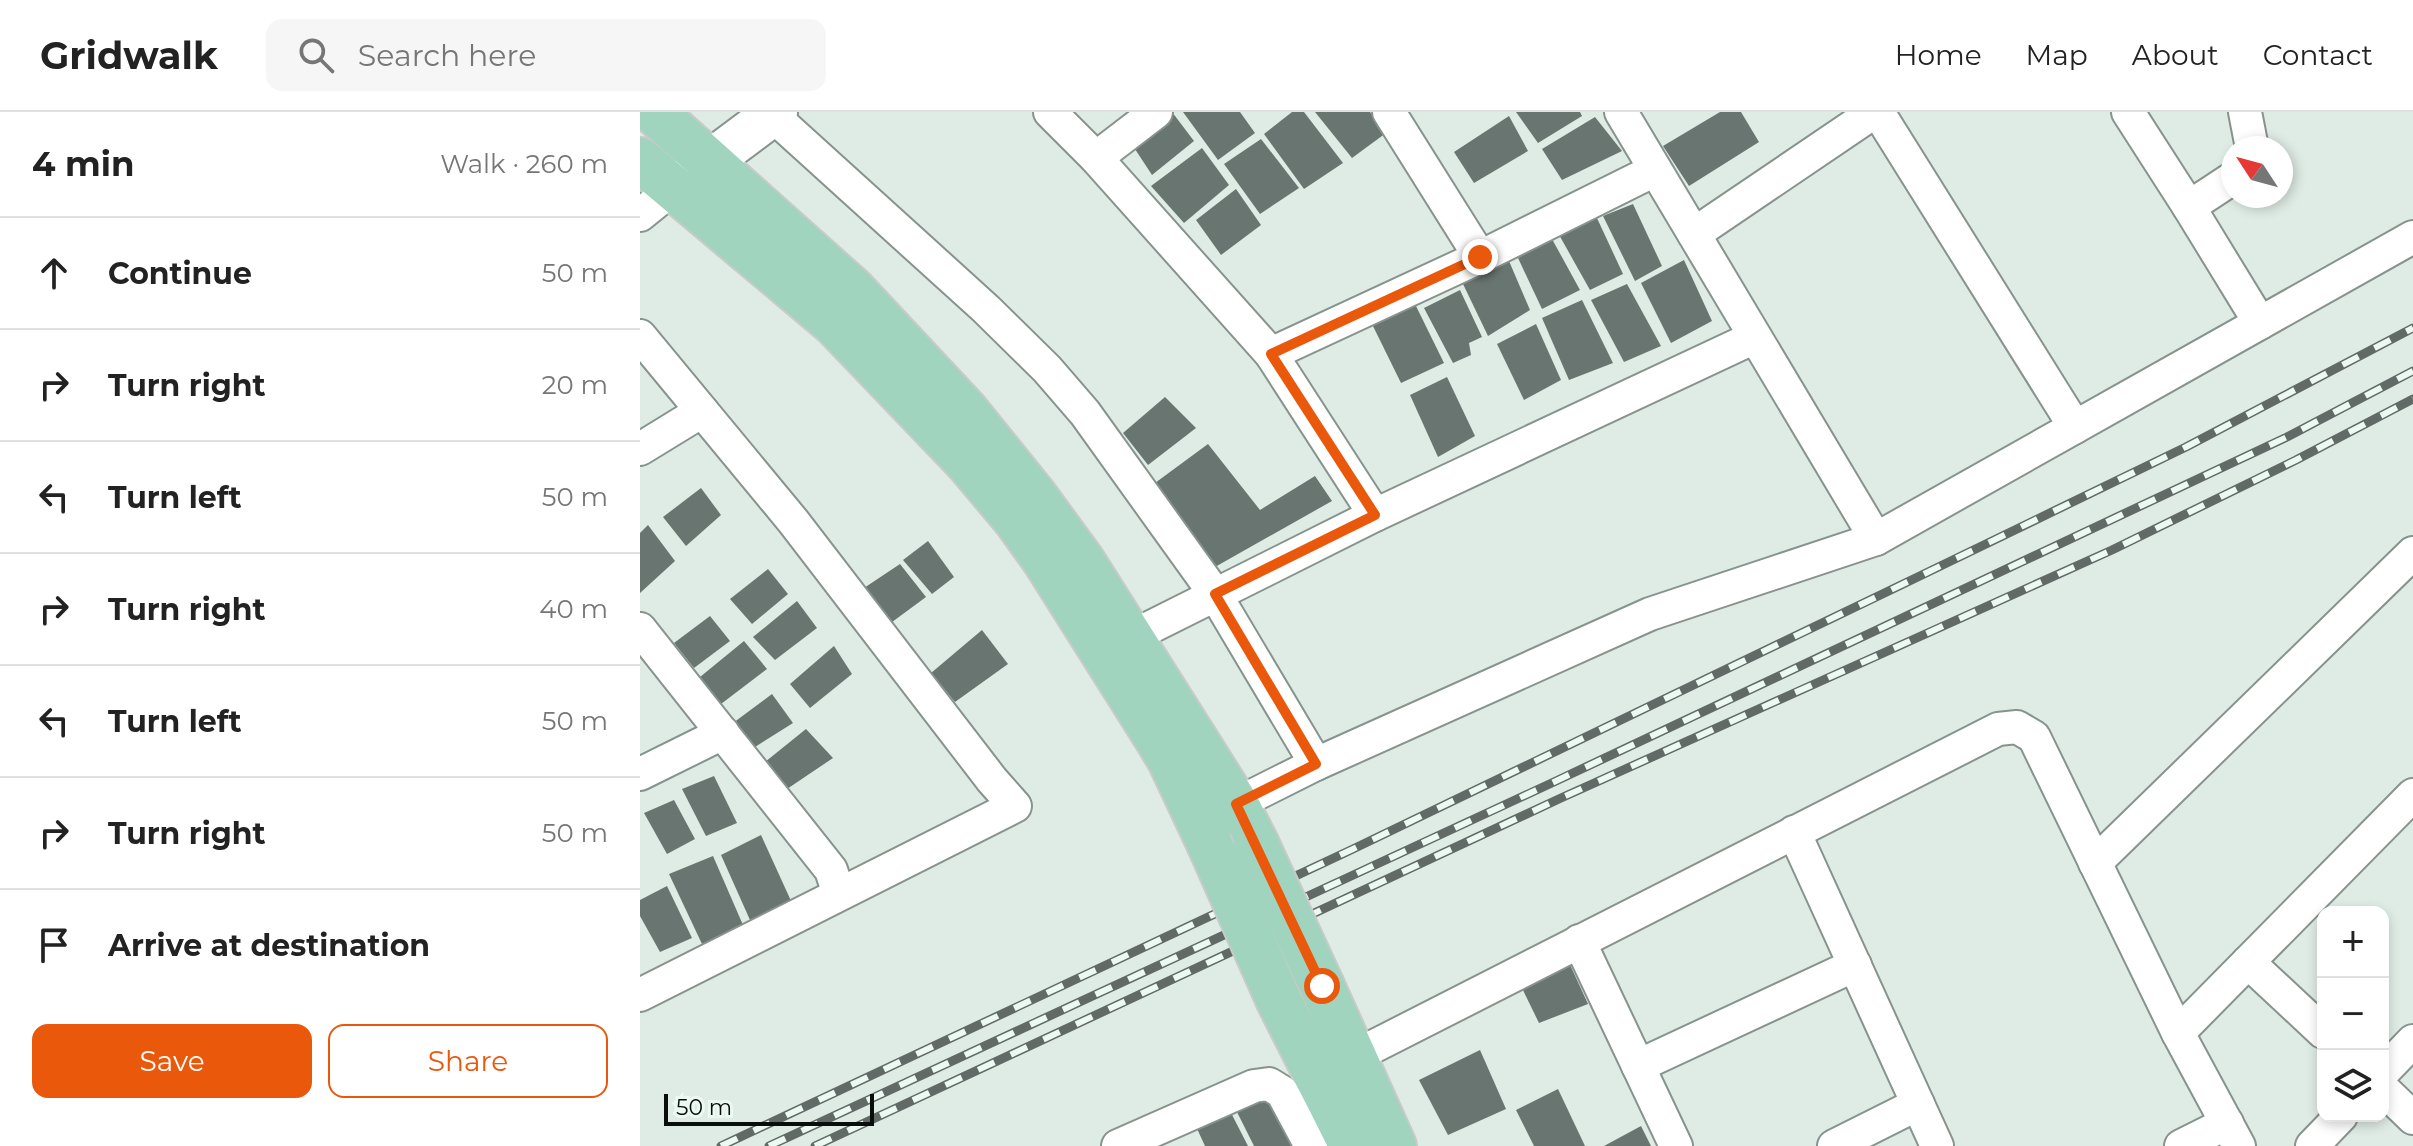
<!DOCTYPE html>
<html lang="en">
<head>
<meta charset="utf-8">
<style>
  body { margin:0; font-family:Montserrat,sans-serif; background:#f6f6f6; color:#222 }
  .controls { position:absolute; right:24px; bottom:24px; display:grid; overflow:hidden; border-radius:16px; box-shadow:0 4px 12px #0003 }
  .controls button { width:72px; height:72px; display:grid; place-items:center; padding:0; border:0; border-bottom:2px solid #e0e0e0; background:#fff; color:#222; font:40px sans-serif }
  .compass { position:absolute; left:1581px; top:24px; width:72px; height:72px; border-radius:50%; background:#fff; box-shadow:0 4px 12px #0003; rotate:306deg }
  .scale { position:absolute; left:24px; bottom:20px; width:210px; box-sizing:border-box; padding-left:8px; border:4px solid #090e0c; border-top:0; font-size:22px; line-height:28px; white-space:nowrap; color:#090e0c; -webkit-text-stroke:6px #ecf9f3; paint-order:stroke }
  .stop { position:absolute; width:24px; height:24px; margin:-18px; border:6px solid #ea580c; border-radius:50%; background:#fff }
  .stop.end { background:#ea580c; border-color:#fff; box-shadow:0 2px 8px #0008 }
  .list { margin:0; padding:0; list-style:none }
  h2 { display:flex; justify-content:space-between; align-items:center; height:104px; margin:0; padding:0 32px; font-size:34px }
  h2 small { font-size:26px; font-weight:400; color:#767676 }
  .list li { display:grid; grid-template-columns:52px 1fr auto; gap:24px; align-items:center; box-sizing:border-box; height:112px; padding:0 32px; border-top:2px solid #e0e0e0 }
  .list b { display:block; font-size:30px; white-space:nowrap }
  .list em { font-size:26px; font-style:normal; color:#767676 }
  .actions { display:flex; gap:16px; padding:24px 32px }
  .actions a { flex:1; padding:18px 0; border:2px solid #ea580c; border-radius:16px; text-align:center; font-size:28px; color:#ea580c }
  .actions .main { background:#ea580c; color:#fff }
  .icon { flex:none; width:44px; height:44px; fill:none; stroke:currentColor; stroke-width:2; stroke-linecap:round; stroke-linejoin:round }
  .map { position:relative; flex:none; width:1773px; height:1034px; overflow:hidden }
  header { display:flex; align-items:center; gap:48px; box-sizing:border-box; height:112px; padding:0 40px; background:#fff; border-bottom:2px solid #e0e0e0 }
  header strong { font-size:38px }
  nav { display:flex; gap:44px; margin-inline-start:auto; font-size:28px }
  .search { width:560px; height:72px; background:#f6f6f6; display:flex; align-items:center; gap:20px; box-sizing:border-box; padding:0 28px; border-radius:16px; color:#767676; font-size:30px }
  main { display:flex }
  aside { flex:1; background:#fff }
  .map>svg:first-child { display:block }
</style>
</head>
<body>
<header>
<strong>Gridwalk</strong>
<div class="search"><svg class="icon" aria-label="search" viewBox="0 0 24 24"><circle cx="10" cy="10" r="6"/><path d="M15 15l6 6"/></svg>Search here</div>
<nav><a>Home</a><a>Map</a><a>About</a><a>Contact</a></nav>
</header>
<main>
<aside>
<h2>4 min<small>Walk · 260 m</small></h2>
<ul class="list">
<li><svg class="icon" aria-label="ahead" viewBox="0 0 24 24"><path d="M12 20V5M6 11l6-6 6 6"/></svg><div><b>Continue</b></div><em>50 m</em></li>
<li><svg class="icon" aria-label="right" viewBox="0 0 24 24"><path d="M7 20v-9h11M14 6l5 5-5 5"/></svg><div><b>Turn right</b></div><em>20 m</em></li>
<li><svg class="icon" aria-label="left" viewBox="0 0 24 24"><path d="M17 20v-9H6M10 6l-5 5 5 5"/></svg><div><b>Turn left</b></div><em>50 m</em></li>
<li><svg class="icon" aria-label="right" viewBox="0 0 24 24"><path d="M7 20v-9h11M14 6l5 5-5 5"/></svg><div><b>Turn right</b></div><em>40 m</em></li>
<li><svg class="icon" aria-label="left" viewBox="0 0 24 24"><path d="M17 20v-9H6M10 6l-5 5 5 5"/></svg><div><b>Turn left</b></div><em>50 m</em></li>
<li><svg class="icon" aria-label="right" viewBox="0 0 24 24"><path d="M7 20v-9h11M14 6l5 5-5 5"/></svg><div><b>Turn right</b></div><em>50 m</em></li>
<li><svg class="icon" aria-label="arrive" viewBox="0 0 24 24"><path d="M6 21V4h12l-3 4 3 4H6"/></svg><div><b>Arrive at destination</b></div></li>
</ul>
<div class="actions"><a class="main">Save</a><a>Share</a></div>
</aside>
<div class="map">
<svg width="1773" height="1034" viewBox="0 0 1773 1034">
  <rect width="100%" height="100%" fill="#dfece5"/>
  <g fill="#697570">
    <path d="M532,0L554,29L512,63L493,34Z"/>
    <path d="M543,0H600L615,21L578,48Z"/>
    <path d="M652,0H664L703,51L664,77L624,22Z"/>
    <path d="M675,0H730L746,21L712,46Z"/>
    <path d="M876,0H940L942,4L898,31Z"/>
    <path d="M1080,0H1101L1119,30L1049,74L1023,34Z"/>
    <path d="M869,4L888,39L834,71L814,40Z"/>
    <path d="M955,5L982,39L922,68L902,37Z"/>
    <path d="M621,27L659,76L620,102L584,52Z"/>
    <path d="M562,36L589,73L544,111L511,74Z"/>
    <path d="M596,77L621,113L581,143L556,108Z"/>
    <path d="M993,92L1022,154L995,169L963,104Z"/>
    <path d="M956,104L983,162L950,178L918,121Z"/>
    <path d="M912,127L940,178L902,197L878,146Z"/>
    <path d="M1044,148L1072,209L1031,231L1001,171Z"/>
    <path d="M869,149L890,198L848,224L823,172Z"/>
    <path d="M987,172L1021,234L984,250L951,188Z"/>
    <path d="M820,178L842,225L829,231L831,243L813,251L784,196Z"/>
    <path d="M942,188L973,251L929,268L902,206Z"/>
    <path d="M775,192L804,251L761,271L731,210Z"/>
    <path d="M896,212L921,268L884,288L857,232Z"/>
    <path d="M807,265L835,324L798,345L770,283Z"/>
    <path d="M525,285L556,316L508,353L483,321Z"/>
    <path d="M568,332L620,398L675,364L692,389L575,455L515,371Z"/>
    <path d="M61,376L81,403L46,434L23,405Z"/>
    <path d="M8,413L35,449L0,481V421Z"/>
    <path d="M288,429L314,465L292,482L263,448Z"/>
    <path d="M260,452L286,485L248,513L221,478Z"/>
    <path d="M128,457L148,482L112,512L90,487Z"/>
    <path d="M157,489L177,516L135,548L113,525Z"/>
    <path d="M70,504L90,529L54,556L34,531Z"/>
    <path d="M342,518L368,552L315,590L291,561Z"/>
    <path d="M104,529L127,557L81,592L60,565Z"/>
    <path d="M194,534L212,562L170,596L150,572Z"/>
    <path d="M132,582L153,611L115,635L93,611Z"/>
    <path d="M166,617L193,646L147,677L125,650Z"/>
    <path d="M74,664L97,711L66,724L42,677Z"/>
    <path d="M34,688L55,727L27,742L4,701Z"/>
    <path d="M121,723L152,791L110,808L81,743Z"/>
    <path d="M73,744L103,813L62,832L29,762Z"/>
    <path d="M27,774L52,826L20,840L0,804V788Z"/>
    <path d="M926,844L948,892L899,911L879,870Z"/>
    <path d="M840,938L866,997L808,1023L779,968Z"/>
    <path d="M918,977L945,1034H894L876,998Z"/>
    <path d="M629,979L655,1032L650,1034H614L595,996Z"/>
    <path d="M588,995L608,1034H565L553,1008Z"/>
    <path d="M1001,1014L1011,1034H964Z"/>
  </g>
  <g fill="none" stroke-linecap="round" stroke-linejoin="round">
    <defs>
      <g id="minor">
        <path d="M410,0L456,46L631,242"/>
        <path d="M749,0L840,145"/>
        <path d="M981,0L1236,427"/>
        <path d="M1238,0L1435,315L1773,125"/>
        <path d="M1488,0L1549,95L1620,211"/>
        <path d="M1605,0L1612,36"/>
        <path d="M132,3L346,197L407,257L445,301L575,482L676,652"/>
        <path d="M456,46L516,0"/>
        <path d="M1549,95L1593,66"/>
        <path d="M0,103L32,77"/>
        <path d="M1054,122L1234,0"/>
        <path d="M0,224L153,409L352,668L375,694L0,883"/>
        <path d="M0,337L62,299"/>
        <path d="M735,403L1115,225"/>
        <path d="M0,517L191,758L199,782"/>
        <path d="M491,525L735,403L631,242L840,145L1015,58"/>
        <path d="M0,662L83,621"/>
        <path d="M596,692L676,652L1010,502L1236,427L1435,315"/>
        <path d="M1154,720L1297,1034"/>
        <path d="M1455,751L1773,441"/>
        <path d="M939,829L1036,1034"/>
        <path d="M1608,850L1683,920"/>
        <path d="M1538,921L1773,683"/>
        <path d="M713,945L1358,617L1377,615L1394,625L1538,921L1599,1034"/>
        <path d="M998,954L1215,853"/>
        <path d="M1743,960L1773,929"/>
        <path d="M1743,977L1773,1006"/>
        <path d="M478,1034L614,974L629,972L642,980L671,1034"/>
        <path d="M1194,1034L1278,992"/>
        <path d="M1541,1034L1587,1011"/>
        <path d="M1672,1034L1701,1004"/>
      </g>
      <path id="tertiary" d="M41,71L136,0"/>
      <g id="primary">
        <path d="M14,0L213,178L327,300L394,383L443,450L596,692L616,731"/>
        <path d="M0,48L194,211L329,352L376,408L404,447L518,628L530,648L569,731"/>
        <path d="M682,874L754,1034"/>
        <path d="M639,889L712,1034"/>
      </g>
    </defs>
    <use href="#minor" stroke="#87938d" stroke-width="36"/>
    <use href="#tertiary" stroke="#87938d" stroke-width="46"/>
    <use href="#primary" stroke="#c9caca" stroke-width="48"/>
    <use href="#minor" stroke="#fff" stroke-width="32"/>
    <use href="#tertiary" stroke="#fff" stroke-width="42"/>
    <use href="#primary" stroke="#a0d4bf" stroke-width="44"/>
    <defs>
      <g id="rail">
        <path d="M81,1034L713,737L1286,461L1546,335L1773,216"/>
        <path d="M129,1034L916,669L1647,325L1773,259"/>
        <path d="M175,1034L921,686L1472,438L1656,348L1773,287"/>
      </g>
    </defs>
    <use href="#rail" stroke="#616a66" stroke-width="9"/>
    <use href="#rail" stroke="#ecf9f3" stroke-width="6" stroke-dasharray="18" stroke-linecap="butt"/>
    <defs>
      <g id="primary-bridge">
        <path d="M569,731L639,889"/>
        <path d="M616,731L682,874"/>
      </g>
    </defs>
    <use href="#primary-bridge" stroke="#c9caca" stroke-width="48" stroke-linecap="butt"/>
    <use href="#primary-bridge" stroke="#a0d4bf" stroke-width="44"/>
  </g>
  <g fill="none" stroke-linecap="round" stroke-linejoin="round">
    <path stroke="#ea580c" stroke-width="10" d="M682,874L596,692L676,652L575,482L735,403L631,242L840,145"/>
  </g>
</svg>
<div class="controls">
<button>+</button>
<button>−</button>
<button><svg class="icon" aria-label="layers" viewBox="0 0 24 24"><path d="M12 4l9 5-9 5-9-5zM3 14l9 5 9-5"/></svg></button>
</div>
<svg class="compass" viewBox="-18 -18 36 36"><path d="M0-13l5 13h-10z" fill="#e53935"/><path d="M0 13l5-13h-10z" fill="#767676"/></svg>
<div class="scale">50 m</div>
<div class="stop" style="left:682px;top:874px"></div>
<div class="stop end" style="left:840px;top:145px"></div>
</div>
</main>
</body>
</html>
